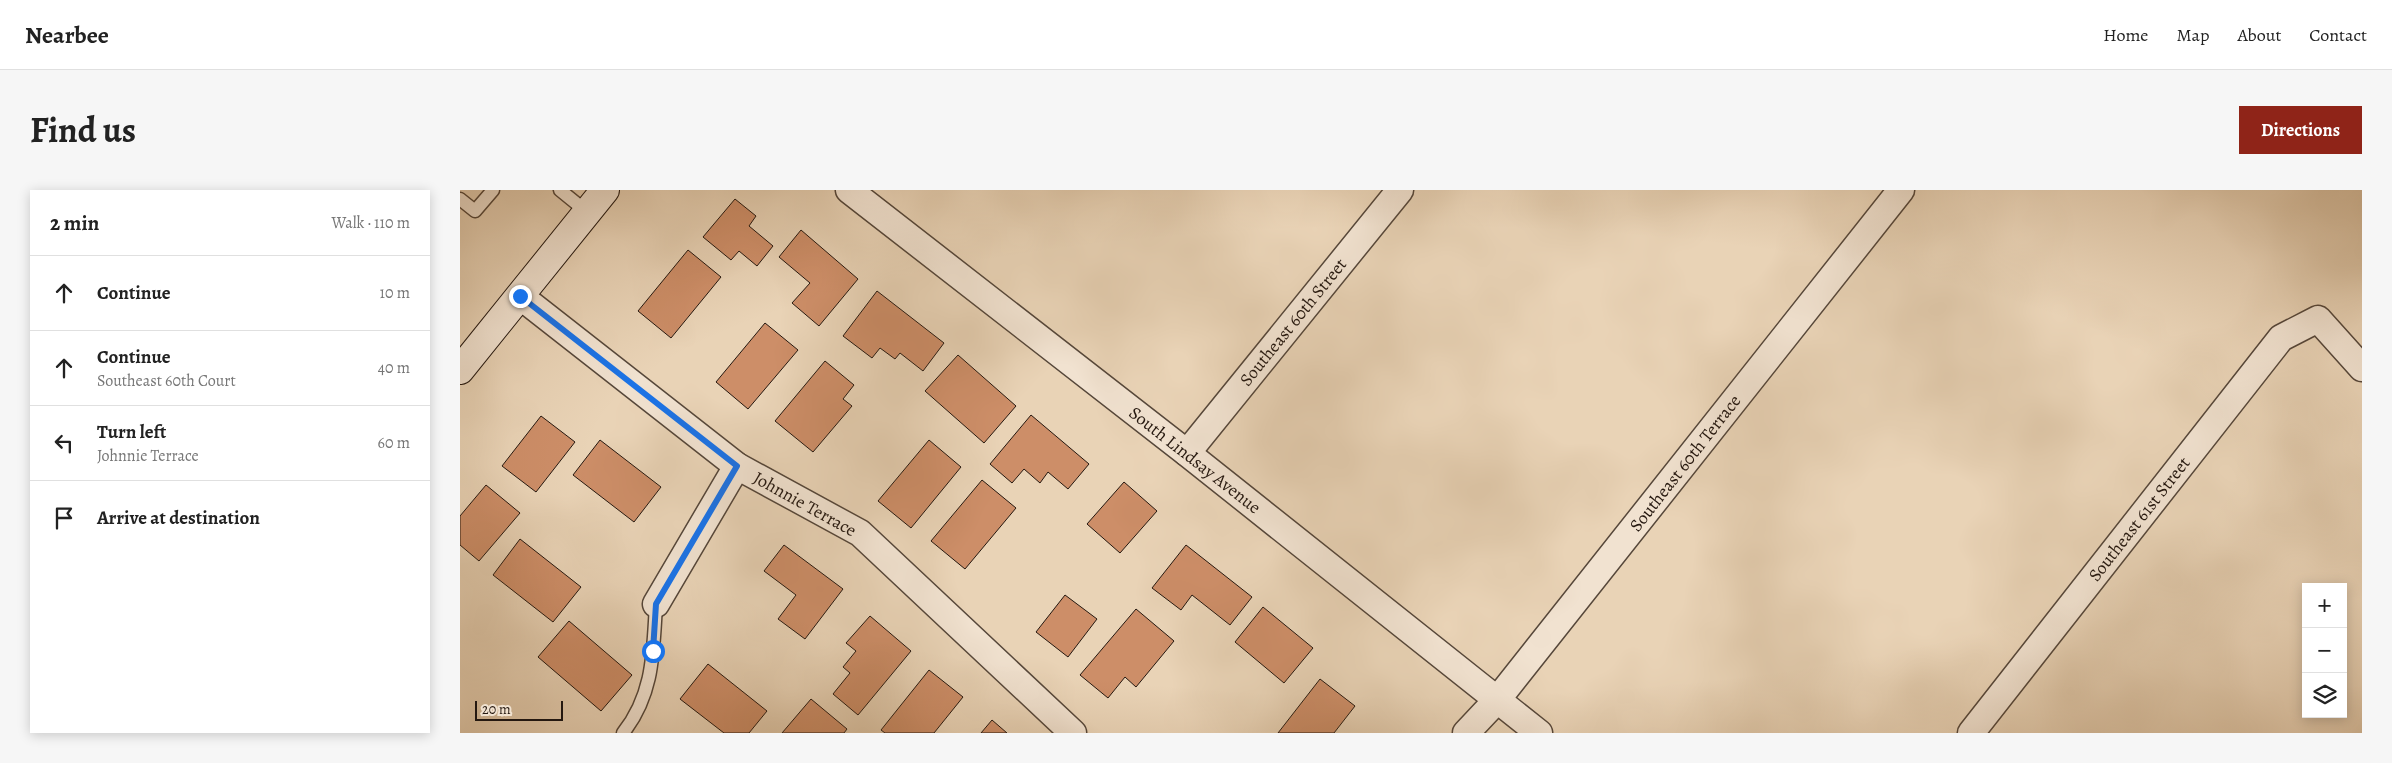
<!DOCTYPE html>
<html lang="en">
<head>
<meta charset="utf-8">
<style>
  body { margin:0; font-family:Alegreya,serif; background:#f6f6f6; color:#222 }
  .controls { position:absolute; right:15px; bottom:15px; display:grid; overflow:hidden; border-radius:0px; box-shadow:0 2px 12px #0003 }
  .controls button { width:45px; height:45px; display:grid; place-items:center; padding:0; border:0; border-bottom:1px solid #e0e0e0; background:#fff; color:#222; font:25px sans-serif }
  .scale { position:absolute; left:15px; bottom:12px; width:88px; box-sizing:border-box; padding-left:5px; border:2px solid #251810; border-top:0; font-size:14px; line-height:18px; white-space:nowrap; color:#251810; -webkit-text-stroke:4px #f1e2d0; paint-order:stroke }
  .stop { position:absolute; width:15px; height:15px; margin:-11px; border:4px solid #1a73e8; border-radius:50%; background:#fff }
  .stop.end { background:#1a73e8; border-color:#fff; box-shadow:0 1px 5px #0008 }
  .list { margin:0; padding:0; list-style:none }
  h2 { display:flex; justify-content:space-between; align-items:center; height:65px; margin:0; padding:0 20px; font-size:21px }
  h2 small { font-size:16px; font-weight:400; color:#767676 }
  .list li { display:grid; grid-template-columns:32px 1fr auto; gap:15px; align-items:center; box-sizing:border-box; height:75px; padding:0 20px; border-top:1px solid #e0e0e0 }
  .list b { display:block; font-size:19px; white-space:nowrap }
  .list p { margin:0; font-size:16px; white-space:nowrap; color:#767676 }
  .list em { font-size:16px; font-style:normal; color:#767676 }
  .icon { flex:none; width:28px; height:28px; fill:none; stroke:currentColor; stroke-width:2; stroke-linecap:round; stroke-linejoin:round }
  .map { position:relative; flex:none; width:1902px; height:543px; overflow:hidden; border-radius:0px }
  header { display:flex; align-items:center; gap:30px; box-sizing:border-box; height:70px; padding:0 25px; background:#fff; border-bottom:1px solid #e0e0e0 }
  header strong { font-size:24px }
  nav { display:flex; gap:28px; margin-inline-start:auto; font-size:18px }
  .intro { display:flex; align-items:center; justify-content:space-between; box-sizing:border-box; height:120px; padding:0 30px }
  h1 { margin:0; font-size:35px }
  .button { padding:12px 22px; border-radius:0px; background:#8f2418; color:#fff; font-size:18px; font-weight:700 }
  main { display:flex; gap:30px; padding:0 30px }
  aside { flex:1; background:#fff; border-radius:0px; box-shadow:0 2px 12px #0003 }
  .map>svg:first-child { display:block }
</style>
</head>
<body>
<header>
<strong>Nearbee</strong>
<nav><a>Home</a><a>Map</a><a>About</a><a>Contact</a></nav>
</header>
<div class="intro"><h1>Find us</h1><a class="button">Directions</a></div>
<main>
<aside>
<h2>2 min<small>Walk · 110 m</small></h2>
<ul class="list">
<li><svg class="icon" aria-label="ahead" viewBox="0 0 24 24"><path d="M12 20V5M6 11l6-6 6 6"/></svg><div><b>Continue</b></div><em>10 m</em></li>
<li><svg class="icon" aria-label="ahead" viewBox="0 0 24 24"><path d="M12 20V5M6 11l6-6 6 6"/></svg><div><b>Continue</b><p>Southeast 60th Court</p></div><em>40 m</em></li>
<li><svg class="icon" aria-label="left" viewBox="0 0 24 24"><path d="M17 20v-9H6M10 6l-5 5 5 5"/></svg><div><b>Turn left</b><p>Johnnie Terrace</p></div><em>60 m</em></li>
<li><svg class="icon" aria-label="arrive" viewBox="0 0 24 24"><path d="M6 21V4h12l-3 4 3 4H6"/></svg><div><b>Arrive at destination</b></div></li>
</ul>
</aside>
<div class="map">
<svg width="1902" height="543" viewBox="0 0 1902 543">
  <rect width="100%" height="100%" fill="#e9d3b6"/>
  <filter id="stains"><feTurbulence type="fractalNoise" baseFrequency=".004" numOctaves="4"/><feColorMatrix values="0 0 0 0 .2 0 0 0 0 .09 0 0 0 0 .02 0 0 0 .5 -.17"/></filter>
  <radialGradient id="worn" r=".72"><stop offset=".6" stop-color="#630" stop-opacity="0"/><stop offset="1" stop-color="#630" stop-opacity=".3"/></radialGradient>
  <g fill="#cd8e68" stroke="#251810">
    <path d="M275,9L296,26L289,36L313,56L297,76L279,61L271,70L243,47Z"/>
    <path d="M341,40L398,89L359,136L332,113L350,93L319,67Z"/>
    <path d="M228,60L261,87L211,148L178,121Z"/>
    <path d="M417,101L484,153L463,181L440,163L435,169L420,158L412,168L383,146Z"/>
    <path d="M305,133L338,160L288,219L256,192Z"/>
    <path d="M498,165L556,216L524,253L465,201Z"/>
    <path d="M365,171L394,195L383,209L392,216L353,262L315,231Z"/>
    <path d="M571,225L629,274L608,299L588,282L580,293L564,279L552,293L530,274Z"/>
    <path d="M81,226L115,252L76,302L42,276Z"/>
    <path d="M140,250L201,297L174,332L113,285Z"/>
    <path d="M469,250L501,277L451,338L418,311Z"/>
    <path d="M522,290L556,318L505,379L471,351Z"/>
    <path d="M664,292L697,321L660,363L627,334Z"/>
    <path d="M26,295L60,323L19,371L0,355V326Z"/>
    <path d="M60,349L121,397L93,432L33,385Z"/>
    <path d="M324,355L383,399L345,449L318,429L336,405L304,381Z"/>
    <path d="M726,355L792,407L770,435L732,405L721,420L692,398Z"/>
    <path d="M605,405L637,429L608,467L576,442Z"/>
    <path d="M803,417L853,458L824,493L775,452Z"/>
    <path d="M676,419L714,451L676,497L665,487L648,508L620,485Z"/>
    <path d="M410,426L451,461L398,525L373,504L390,483L383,477L396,461L386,453Z"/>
    <path d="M109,431L172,485L141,521L78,467Z"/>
    <path d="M248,474L307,521L289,543H264L220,509Z"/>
    <path d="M469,480L503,507L474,543H425L421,540Z"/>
    <path d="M860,489L895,516L874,543H818Z"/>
    <path d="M351,509L387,539L384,543H322Z"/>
    <path d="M532,530L547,543H521Z"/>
  </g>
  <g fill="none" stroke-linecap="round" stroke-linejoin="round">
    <defs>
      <g id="lane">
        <path d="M100,0L127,22"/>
        <path d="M0,9L15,21L33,0"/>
        <path d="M163,543C194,504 193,462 196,414"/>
      </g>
      <g id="street">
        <path d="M389,0L727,263L1079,543"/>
        <path d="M60,106L277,276L400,343L613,543"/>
        <path d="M727,263L940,0"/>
        <path d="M196,414L277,276"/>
        <path d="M1006,543L1037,510L1441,0"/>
        <path d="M1511,543L1821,148L1858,129L1902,178"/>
      </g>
      <path id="secondary" d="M0,180L145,0"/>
    </defs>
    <use href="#lane" stroke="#56473a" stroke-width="15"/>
    <use href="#street" stroke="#56473a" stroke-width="29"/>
    <use href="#secondary" stroke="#251810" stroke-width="30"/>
    <use href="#lane" stroke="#f1e2d0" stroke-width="12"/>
    <use href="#street" stroke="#f1e2d0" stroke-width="26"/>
    <use href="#secondary" stroke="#f1e2d0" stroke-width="28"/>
  </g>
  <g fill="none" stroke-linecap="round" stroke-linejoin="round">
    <path stroke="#1a73e8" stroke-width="6" d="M60,106L277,276L196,414L193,461"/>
  </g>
  <g text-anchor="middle" stroke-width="4" stroke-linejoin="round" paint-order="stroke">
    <g font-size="18" fill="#251810" stroke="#f1e2d0">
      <text transform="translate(833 132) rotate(-51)" y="6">Southeast 60th Street</text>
      <text transform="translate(735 270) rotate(38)" y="6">South Lindsay Avenue</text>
      <text transform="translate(1225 273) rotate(-52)" y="6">Southeast 60th Terrace</text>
      <text transform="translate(345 314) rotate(29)" y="6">Johnnie Terrace</text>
      <text transform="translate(1679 329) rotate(-52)" y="6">Southeast 61st Street</text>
    </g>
  </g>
  <rect width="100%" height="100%" filter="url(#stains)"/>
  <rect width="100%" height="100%" fill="url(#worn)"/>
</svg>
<div class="controls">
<button>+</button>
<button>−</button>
<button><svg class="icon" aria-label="layers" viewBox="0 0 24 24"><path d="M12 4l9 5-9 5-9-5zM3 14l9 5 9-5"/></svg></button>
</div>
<div class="scale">20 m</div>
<div class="stop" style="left:193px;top:461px"></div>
<div class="stop end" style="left:60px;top:106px"></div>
</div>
</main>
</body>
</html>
